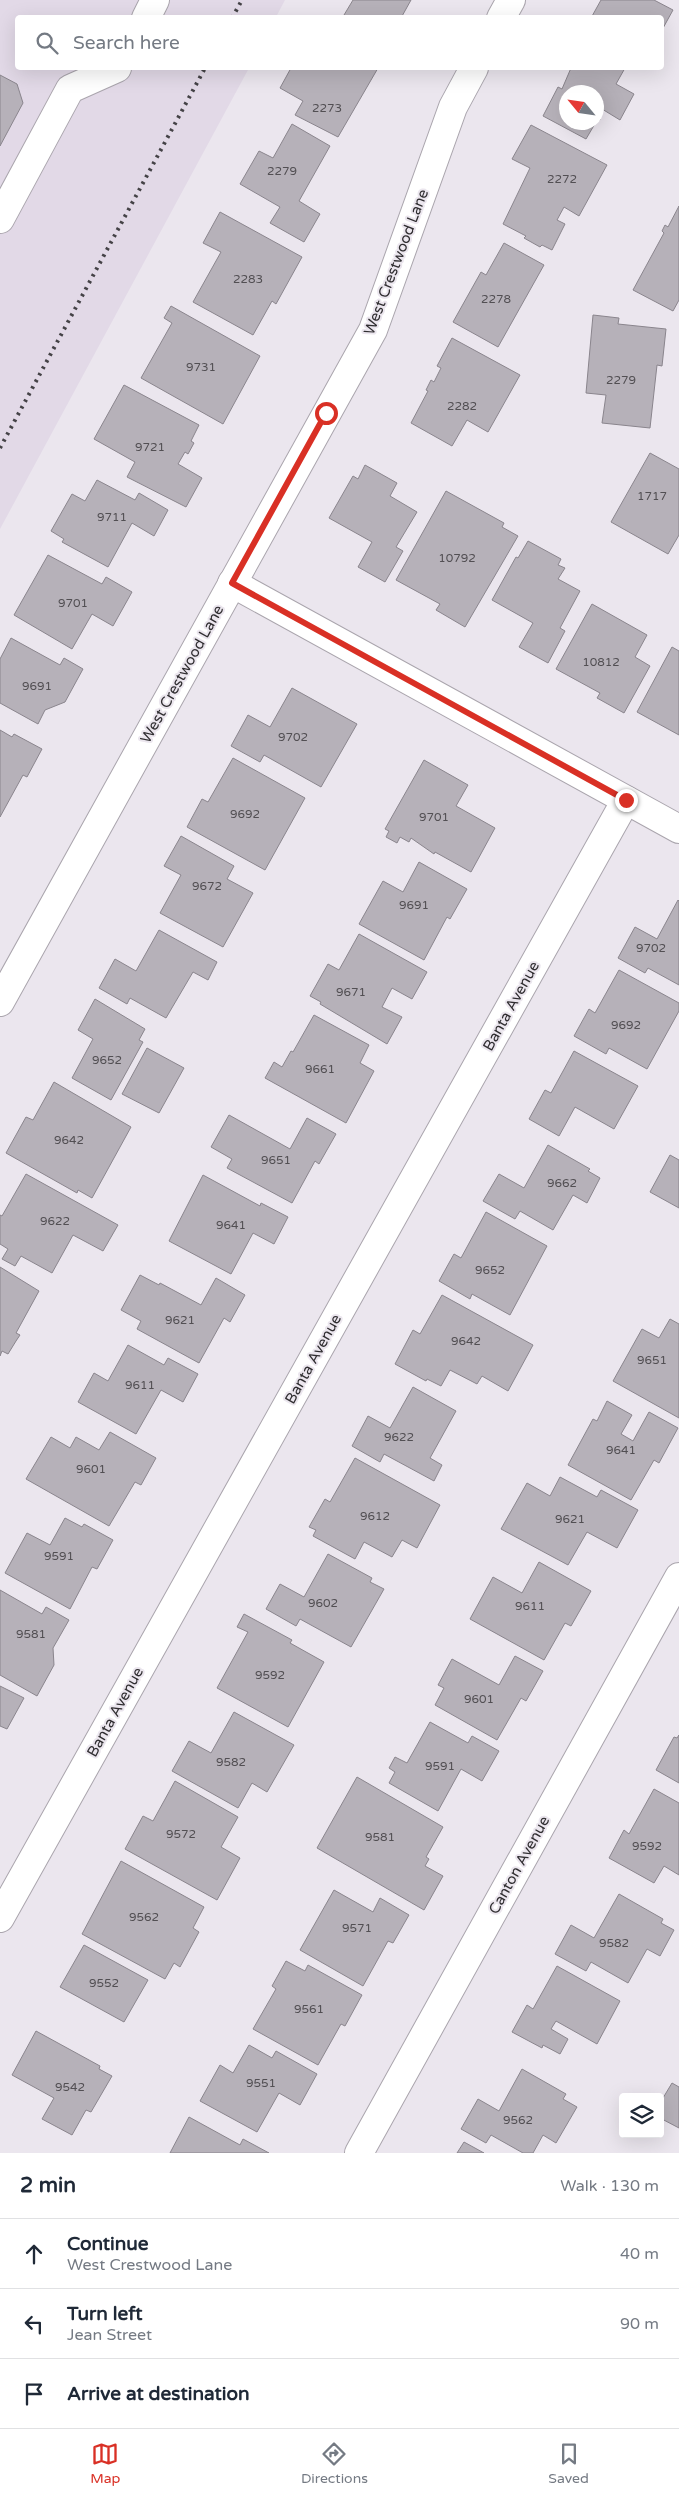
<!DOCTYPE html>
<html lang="en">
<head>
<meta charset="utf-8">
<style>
  body { margin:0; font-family:"Varela Round",sans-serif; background:#f2f2f3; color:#1f2937 }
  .controls { position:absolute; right:15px; bottom:15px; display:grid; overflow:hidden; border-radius:5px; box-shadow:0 5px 20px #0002 }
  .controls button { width:45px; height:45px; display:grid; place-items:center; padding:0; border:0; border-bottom:1px solid #e0e1e3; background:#fff; color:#1f2937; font:25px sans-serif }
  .compass { position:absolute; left:559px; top:85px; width:45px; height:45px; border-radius:50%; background:#fff; box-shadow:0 5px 20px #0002; rotate:299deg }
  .stop { position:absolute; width:15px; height:15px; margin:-11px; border:4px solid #d93025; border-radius:50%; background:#fff }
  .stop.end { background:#d93025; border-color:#fff; box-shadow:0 1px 5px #0008 }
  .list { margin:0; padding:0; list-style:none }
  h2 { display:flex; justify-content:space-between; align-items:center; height:65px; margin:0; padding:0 20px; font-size:21px }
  h2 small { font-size:16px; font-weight:400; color:#747a83 }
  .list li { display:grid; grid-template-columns:32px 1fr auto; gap:15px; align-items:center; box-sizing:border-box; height:70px; padding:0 20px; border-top:1px solid #e0e1e3 }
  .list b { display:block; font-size:19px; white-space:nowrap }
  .list p { margin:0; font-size:16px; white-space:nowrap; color:#747a83 }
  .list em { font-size:16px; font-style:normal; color:#747a83 }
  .icon { flex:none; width:28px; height:28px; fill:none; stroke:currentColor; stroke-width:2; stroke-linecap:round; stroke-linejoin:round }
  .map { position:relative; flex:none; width:679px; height:2153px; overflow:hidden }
  .search { position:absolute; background:#fff; box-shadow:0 5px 20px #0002; left:15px; right:15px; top:15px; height:55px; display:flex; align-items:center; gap:12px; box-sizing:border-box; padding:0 18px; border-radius:5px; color:#747a83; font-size:19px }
  .sheet { height:275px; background:#fff }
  nav { display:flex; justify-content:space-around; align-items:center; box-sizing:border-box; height:70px; border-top:1px solid #e0e1e3; background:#fff; font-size:14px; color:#747a83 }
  nav a { display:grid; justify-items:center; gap:2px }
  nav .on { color:#d93025 }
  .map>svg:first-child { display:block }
</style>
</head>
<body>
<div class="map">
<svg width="679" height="2153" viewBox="0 0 679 2153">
  <rect width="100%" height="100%" fill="#ebe6ee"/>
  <path fill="#e2d9e7" d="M0,0H285L276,17L18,18V68H249L0,529Z"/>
  <g fill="#b6b1b9" stroke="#8a858d">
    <path d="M353,0H411L401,18H348L344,15Z"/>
    <path d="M601,0H654L673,10L662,30V18H591Z"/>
    <path d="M291,68H378L338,137L295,115L303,101L280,88Z"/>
    <path d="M571,68H625L616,84L634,94L620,120L602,109L600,120L596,121V92H566V122H596L586,139L543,116L558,87L562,89Z"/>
    <path d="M0,75L17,84L23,103L0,146Z"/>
    <path d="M292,124L330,146L299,201L320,214L304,242L270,223L280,207L240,184L259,151L273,158Z"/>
    <path d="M531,125L607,165L579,216L564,207L557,220L565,224L552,250L542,245L540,247L524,238L526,236L503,224L530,168L512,159Z"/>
    <path d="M679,206V300L673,311L633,290L664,233L662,231L665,225L668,227Z"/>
    <path d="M220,212L302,257L276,304L272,301L253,335L193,302L221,252L203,243Z"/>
    <path d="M504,243L544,265L498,347L453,322L481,272L486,275Z"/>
    <path d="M171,306L260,356L223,424L141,378L172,323L164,318Z"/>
    <path d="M593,315L619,318L618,324L666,329L662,366L657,365L650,428L602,423L606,395L586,393Z"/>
    <path d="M452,338L520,375L488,432L467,420L452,446L411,423L428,391L426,390L431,380L434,382L441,368L437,366Z"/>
    <path d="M124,385L199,425L191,441L194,443L188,454L185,452L178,464L202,478L186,507L127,477L135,462L94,439Z"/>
    <path d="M650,453L679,469V535L668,554L611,522Z"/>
    <path d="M365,465L397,483L390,496L417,512L396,547L403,551L385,582L358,567L372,542L329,518L353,476L358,479Z"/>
    <path d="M97,480L135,500L139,493L168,510L154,536L132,523L108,567L62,542L64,539L51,531L72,494L85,501Z"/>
    <path d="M446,491L504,523L502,527L518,536L465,627L436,610L440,604L396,580Z"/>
    <path d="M528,541L561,559L558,565L565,568L558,579L580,591L560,628L565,631L548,663L519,647L533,623L492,600L516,557L518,558Z"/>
    <path d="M48,555L102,584L106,577L132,592L113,626L92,614L72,649L14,615Z"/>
    <path d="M592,604L647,635L635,657L650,666L624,713L597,698L600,693L556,669Z"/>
    <path d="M11,638L60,665L64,658L83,669L65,702L45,710L38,724L0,703V659Z"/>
    <path d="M672,647L679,651V735L637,712Z"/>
    <path d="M292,688L357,724L321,787L264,755L260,762L231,746L248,715L270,727Z"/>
    <path d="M0,730L12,737L14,734L42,749L27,777L23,775L0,817Z"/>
    <path d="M233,758L305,798L265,870L187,827L202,799L208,802Z"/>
    <path d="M424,760L468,785L456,806L495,828L471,872L435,852L434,854L411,838L409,842L400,837L397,843L386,837L389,831L385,829Z"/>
    <path d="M181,836L234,866L227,879L253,893L223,947L160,913L181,875L164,866Z"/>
    <path d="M419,862L467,889L450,919L447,917L424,960L359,924L383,881L403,892Z"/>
    <path d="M678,900L679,901V985L648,968L645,973L618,958L635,927L657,939Z"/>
    <path d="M159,930L217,962L208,980L193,972L166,1018L130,998L127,1004L99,988L115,959L136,971Z"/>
    <path d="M359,934L427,972L412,999L392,988L382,1007L402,1017L387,1044L320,1004L321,1002L310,996L328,964L339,970Z"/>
    <path d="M619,970L679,1003V1011L647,1069L609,1048L606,1054L574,1036L589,1009L595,1013Z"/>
    <path d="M95,999L145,1029L139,1040L143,1042L111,1100L72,1078L93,1039L78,1030Z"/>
    <path d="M314,1015L369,1045L360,1063L374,1071L346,1123L265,1078L274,1062L282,1067L291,1051L293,1052Z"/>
    <path d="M147,1048L184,1068L159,1113L122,1094Z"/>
    <path d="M574,1051L638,1086L614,1129L575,1107L559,1136L529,1119L545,1090L551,1093Z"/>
    <path d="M54,1082L131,1127L92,1198L78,1190L77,1193L6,1153L26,1117L33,1120Z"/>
    <path d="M229,1115L290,1149L307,1118L336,1134L319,1164L315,1161L292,1203L227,1168L232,1159L211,1147Z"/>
    <path d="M548,1145L590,1169L588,1171L600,1178L587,1203L573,1195L553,1230L520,1211L515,1219L483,1201L499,1174L524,1188Z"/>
    <path d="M670,1155L679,1160V1208L650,1192Z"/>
    <path d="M26,1174L118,1225L103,1251L73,1235L52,1273L21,1256L15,1266L2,1259L8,1249L0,1244V1215L2,1216Z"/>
    <path d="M203,1175L260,1206L261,1203L288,1217L274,1244L253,1233L231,1274L169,1241Z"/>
    <path d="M486,1212L547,1246L510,1315L472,1294L470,1299L439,1281L454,1254L461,1258Z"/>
    <path d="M0,1267L39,1291L16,1333L20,1335L16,1341L8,1354L2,1351L0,1356Z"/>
    <path d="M140,1275L159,1285L160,1283L201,1305L216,1278L245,1295L230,1322L224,1318L199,1363L137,1329L141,1321L121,1310Z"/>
    <path d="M442,1295L533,1345L508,1391L482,1376L477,1384L450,1370L441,1386L427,1379L426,1381L395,1364L413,1330L420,1334Z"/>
    <path d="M670,1319L679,1324V1418L613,1381L642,1329L659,1338Z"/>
    <path d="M128,1345L164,1365L168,1358L198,1374L183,1402L161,1390L136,1434L78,1402L94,1373L108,1381Z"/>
    <path d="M413,1387L456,1411L430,1458L442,1465L434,1481L384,1454L380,1462L352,1446L368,1416L390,1428Z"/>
    <path d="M607,1401L632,1415L621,1434L633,1441L649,1412L678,1428L659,1463L654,1460L631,1500L568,1465L593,1419L597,1421Z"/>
    <path d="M110,1432L156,1458L141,1485L135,1482L109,1526L26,1479L51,1437L70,1448L76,1437L99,1450Z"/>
    <path d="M355,1458L440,1505L417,1548L402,1540L392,1557L364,1542L355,1559L313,1536L316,1530L309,1527L325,1499L330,1502Z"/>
    <path d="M560,1477L597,1497L601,1490L638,1510L617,1548L587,1532L568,1565L501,1529L527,1483L550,1496Z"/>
    <path d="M65,1518L82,1527L84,1524L113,1540L97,1569L92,1567L70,1609L5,1573L27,1533L50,1545Z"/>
    <path d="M328,1554L372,1578L370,1582L384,1589L351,1647L300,1619L296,1626L266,1609L280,1584L304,1597Z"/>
    <path d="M539,1562L591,1591L571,1626L565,1623L544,1660L470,1619L493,1577L522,1593Z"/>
    <path d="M0,1590L42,1614L46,1607L69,1620L53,1648L54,1665L37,1696L0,1675Z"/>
    <path d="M244,1614L292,1640L290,1643L324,1662L288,1727L217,1688L248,1632L237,1627Z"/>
    <path d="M515,1656L543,1671L526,1701L521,1698L497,1740L435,1705L444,1688L438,1685L452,1659L499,1685Z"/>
    <path d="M0,1686L24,1698L7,1729L0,1726Z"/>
    <path d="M234,1712L294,1745L267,1792L252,1783L238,1808L172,1771L189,1741L211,1753Z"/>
    <path d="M430,1722L468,1743L472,1736L499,1751L482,1781L461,1769L438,1811L389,1783L395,1772L389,1768L395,1757L407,1763Z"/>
    <path d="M679,1735V1783L656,1770L674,1737L677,1738Z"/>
    <path d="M357,1777L443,1827L426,1857L429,1859L425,1866L443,1876L424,1910L317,1848Z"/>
    <path d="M175,1781L238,1817L221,1847L240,1858L217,1900L125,1849L143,1816L153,1821Z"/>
    <path d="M654,1789L679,1803V1875L664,1866L654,1883L609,1858L624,1830L629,1834Z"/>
    <path d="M121,1861L204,1907L193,1928L199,1932L180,1967L174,1963L165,1979L82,1934Z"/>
    <path d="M334,1890L373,1912L380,1898L409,1915L393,1943L388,1941L363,1986L300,1950Z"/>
    <path d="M619,1894L663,1919L661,1923L674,1930L660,1956L647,1949L628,1983L591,1962L586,1971L555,1954L571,1925L594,1938Z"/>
    <path d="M84,1945L148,1980L124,2022L60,1987Z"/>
    <path d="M286,1961L305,1971L308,1965L362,1995L345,2026L341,2024L318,2065L253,2029L276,1989L272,1986Z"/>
    <path d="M557,1966L620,2001L597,2044L556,2021L551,2029L568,2039L560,2054L543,2045L542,2048L512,2032L527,2005L533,2009Z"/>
    <path d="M36,2031L100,2066L99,2069L112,2076L91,2112L86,2110L72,2135L42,2119L54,2098L12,2075Z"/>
    <path d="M249,2045L272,2058L276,2051L317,2074L300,2105L279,2093L257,2132L200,2101L220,2065L233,2073Z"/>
    <path d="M522,2069L566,2094L563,2099L577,2107L556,2143L543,2135L533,2153H523L491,2135L486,2143L461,2129L478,2099L499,2111Z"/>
    <path d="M672,2083L679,2087V2128L660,2118V2103Z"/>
    <path d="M189,2117L240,2145L243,2139L269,2153H170Z"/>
    <path d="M464,2142L484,2153H457Z"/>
  </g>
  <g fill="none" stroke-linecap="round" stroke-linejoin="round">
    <defs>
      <g id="minor">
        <path d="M146,18L155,0"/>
        <path d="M501,18L511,0"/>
        <path d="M0,219L70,89L117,68"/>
        <path d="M232,583L679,829"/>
        <path d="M0,1002L373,330L453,107L474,68"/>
        <path d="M0,1918L626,800"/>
        <path d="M359,2153L679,1577"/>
      </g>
    </defs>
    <use href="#minor" stroke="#aaa5ad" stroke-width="30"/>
    <use href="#minor" stroke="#fff" stroke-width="28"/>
    <g stroke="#444246" stroke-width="4" stroke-dasharray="2.5 5" stroke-linecap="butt">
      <path d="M232,18L242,0"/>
      <path d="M0,448L205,68"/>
    </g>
  </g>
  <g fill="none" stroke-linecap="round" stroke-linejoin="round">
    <path stroke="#d93025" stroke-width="6" d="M326,413L232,583L626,800"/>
  </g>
  <g text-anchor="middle" stroke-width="4" stroke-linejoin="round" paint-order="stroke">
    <g font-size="12" fill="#524f53">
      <text x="327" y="112">2273</text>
      <text x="282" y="175">2279</text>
      <text x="562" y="183">2272</text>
      <text x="248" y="283">2283</text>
      <text x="496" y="303">2278</text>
      <text x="201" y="371">9731</text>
      <text x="621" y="384">2279</text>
      <text x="462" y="410">2282</text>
      <text x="150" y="451">9721</text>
      <text x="652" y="500">1717</text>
      <text x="112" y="521">9711</text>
      <text x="457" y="562">10792</text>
      <text x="73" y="607">9701</text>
      <text x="601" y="666">10812</text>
      <text x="37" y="690">9691</text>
      <text x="293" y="741">9702</text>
      <text x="245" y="818">9692</text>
      <text x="434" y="821">9701</text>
      <text x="207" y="890">9672</text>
      <text x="414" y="909">9691</text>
      <text x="651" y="952">9702</text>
      <text x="351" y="996">9671</text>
      <text x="626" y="1029">9692</text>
      <text x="107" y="1064">9652</text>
      <text x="320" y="1073">9661</text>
      <text x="69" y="1144">9642</text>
      <text x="276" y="1164">9651</text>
      <text x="562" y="1187">9662</text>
      <text x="55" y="1225">9622</text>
      <text x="231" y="1229">9641</text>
      <text x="490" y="1274">9652</text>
      <text x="180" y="1324">9621</text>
      <text x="466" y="1345">9642</text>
      <text x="652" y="1364">9651</text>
      <text x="140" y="1389">9611</text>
      <text x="399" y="1441">9622</text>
      <text x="621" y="1454">9641</text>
      <text x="91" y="1473">9601</text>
      <text x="375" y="1520">9612</text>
      <text x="570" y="1523">9621</text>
      <text x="59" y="1560">9591</text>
      <text x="323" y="1607">9602</text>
      <text x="530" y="1610">9611</text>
      <text x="31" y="1638">9581</text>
      <text x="270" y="1679">9592</text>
      <text x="479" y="1703">9601</text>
      <text x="231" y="1766">9582</text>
      <text x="440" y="1770">9591</text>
      <text x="181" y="1838">9572</text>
      <text x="380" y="1841">9581</text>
      <text x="647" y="1850">9592</text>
      <text x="144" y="1921">9562</text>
      <text x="357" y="1932">9571</text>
      <text x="614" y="1947">9582</text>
      <text x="104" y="1987">9552</text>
      <text x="309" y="2013">9561</text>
      <text x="261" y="2087">9551</text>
      <text x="70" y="2091">9542</text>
      <text x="518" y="2124">9562</text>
    </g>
    <g font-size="15" fill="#302e31" stroke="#ebe6ee">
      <text transform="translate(396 262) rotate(-69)" y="5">West Crestwood Lane</text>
      <text transform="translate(182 674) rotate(-61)" y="5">West Crestwood Lane</text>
      <text transform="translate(511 1006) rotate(-61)" y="5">Banta Avenue</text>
      <text transform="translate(313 1359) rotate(-61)" y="5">Banta Avenue</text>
      <text transform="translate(115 1712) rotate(-61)" y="5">Banta Avenue</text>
      <text transform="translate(519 1865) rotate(-61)" y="5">Canton Avenue</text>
    </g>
  </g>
</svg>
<div class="controls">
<button><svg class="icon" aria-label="layers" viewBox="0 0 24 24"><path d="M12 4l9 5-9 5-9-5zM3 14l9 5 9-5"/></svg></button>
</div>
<svg class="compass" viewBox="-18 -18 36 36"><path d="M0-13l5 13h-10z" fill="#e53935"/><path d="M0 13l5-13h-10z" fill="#747a83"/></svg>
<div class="stop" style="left:326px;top:413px"></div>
<div class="stop end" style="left:626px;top:800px"></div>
<div class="search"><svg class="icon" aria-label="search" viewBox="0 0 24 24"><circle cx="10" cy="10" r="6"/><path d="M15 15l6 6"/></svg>Search here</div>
</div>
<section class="sheet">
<h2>2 min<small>Walk · 130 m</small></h2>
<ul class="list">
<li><svg class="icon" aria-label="ahead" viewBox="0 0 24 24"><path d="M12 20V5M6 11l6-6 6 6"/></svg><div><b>Continue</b><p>West Crestwood Lane</p></div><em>40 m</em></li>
<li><svg class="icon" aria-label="left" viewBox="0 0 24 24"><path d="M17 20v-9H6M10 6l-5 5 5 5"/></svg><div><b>Turn left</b><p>Jean Street</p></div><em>90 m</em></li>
<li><svg class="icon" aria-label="arrive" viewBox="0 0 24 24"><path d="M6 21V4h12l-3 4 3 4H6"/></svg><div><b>Arrive at destination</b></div></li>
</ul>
</section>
<nav>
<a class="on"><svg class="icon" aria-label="map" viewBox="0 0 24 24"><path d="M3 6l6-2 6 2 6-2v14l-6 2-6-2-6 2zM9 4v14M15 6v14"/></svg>Map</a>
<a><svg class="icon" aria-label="directions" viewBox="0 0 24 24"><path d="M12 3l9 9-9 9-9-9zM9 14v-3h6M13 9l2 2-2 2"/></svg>Directions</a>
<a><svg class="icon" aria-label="saved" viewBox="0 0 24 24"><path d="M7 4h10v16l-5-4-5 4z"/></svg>Saved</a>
</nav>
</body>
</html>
